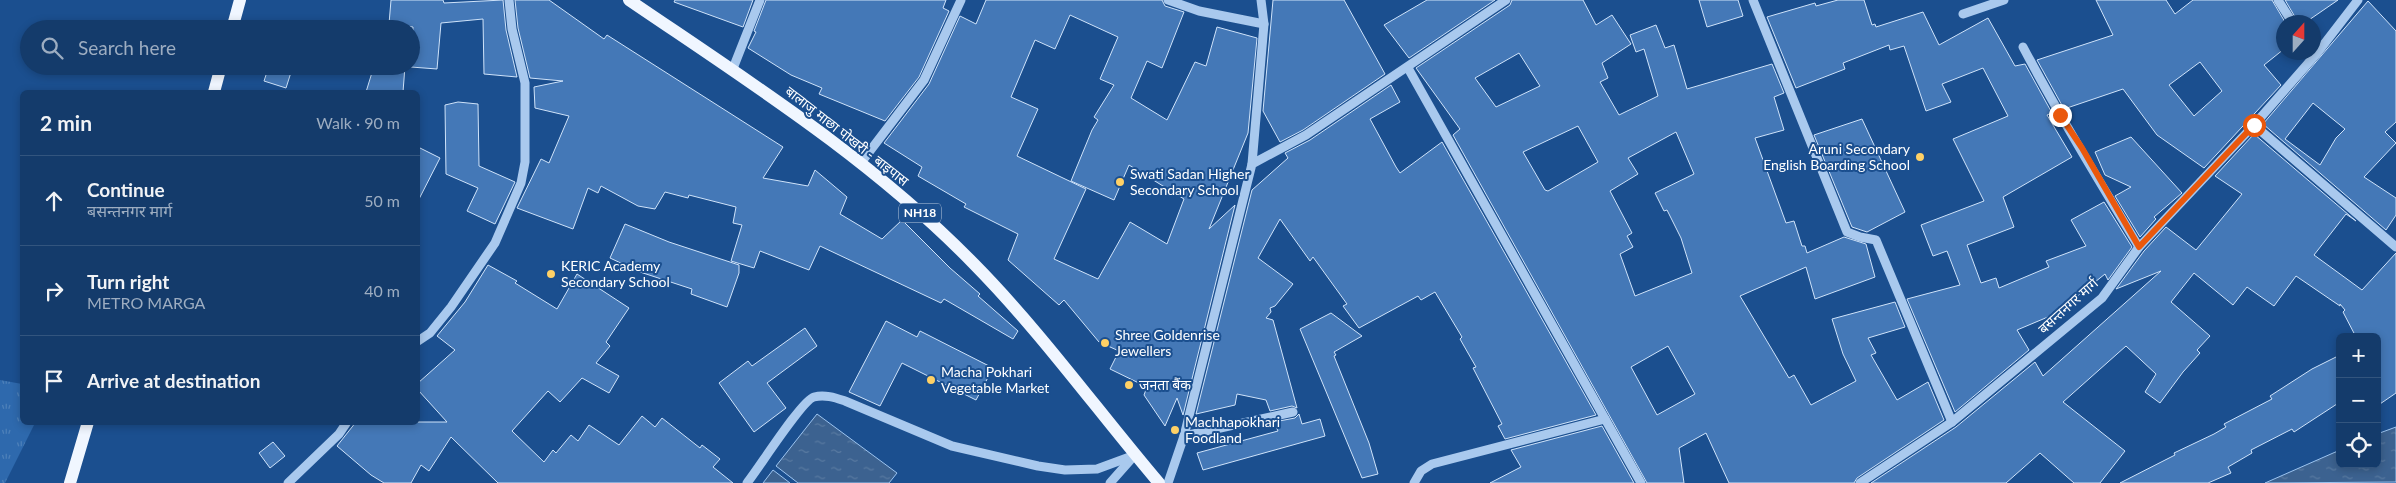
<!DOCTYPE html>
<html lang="en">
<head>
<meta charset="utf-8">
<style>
  body { margin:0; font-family:Lato,"Noto Sans Devanagari",sans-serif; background:#1d4271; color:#f1f3f6 }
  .controls { position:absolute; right:15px; bottom:15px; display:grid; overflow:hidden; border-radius:8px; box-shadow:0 2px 8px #0003 }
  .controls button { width:45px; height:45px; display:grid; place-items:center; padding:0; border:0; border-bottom:1px solid #33557e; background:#143b6b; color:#f1f3f6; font:25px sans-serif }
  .compass { position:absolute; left:2276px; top:15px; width:45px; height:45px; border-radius:50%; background:#143b6b; box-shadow:0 2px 8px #0003; rotate:21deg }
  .stop { position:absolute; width:15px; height:15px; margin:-11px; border:4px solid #ea580c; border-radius:50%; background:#fff }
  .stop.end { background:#ea580c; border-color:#fff; box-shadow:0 1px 5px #0008 }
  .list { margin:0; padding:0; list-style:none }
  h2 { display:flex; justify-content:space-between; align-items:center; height:65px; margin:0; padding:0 20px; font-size:21px }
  h2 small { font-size:16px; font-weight:400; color:#9dadc1 }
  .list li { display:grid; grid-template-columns:32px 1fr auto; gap:15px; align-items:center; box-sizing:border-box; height:90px; padding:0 20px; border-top:1px solid #33557e }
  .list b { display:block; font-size:19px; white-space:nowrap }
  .list p { margin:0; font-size:16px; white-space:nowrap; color:#9dadc1 }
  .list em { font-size:16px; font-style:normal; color:#9dadc1 }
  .icon { flex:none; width:28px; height:28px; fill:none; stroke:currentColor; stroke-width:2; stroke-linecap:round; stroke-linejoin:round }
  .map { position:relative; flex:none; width:2396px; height:483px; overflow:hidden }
  .search { position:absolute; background:#143b6b; box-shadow:0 2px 8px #0003; left:20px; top:20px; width:400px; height:55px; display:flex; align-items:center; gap:12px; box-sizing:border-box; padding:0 18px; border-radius:28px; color:#9dadc1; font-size:19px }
  .panel { position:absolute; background:#143b6b; box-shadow:0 2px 8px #0003; left:20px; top:90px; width:400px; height:335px; border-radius:8px }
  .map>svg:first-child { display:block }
</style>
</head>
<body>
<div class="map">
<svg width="2396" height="483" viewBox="0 0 2396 483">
  <defs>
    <pattern id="park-tufts" width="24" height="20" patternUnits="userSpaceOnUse" patternTransform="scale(1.25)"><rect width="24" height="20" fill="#2e69ad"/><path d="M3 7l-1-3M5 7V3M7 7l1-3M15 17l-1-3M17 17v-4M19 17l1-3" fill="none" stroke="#4d80b9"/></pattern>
    <pattern id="water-ripples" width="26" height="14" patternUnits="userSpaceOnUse" patternTransform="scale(1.25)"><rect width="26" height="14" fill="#3c6290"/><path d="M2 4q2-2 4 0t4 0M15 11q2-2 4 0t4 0" fill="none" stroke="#597aa1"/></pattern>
  </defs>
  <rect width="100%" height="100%" fill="#1b4f8f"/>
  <path fill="url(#park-tufts)" d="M0,380L22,384V422L35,423L5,483H0Z"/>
  <g fill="url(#water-ripples)" stroke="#9cc4f0">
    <path d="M817,414L897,473L889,483H798L776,466Z"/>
    <path d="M2396,427V482L2265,483L2340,450V464H2377V434Z"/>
    <path d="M773,470L790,483H763Z"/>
  </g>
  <g fill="#4478b7" stroke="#cfe3fa" fill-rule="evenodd">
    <path d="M391,0H443L444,3L503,0L506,30L517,77L484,74L483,19L441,23L437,69L411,67L413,27L389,24Z"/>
    <path d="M515,0H549L604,39L607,35L783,147L763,178L808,186L815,170L847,197L840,214L882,239L902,220L950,268L980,294L978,296L1018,331L1013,339L944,299L941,303L820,246L809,270L760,251L754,268L731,261L742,225L733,223L736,207L689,195L688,198L665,192L655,209L638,206L601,186L598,193L588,188L573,229L517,208L541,159L549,163L569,116L535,108L534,87L563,81L530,78L518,28Z"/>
    <path d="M675,0H753L743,27L674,2Z"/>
    <path d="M766,0H946L943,8L949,11L919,77L885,121L819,94L822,88L791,75L748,48L756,32L754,31Z"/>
    <path d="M986,0H1162L1165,6L1184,12L1162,68L1147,61L1131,98L1167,120L1195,62L1206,66L1217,27L1257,38L1248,133L1209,229L1235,205L1183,415L1177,398L1165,426L1144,395L1147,387L1110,369L1119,351L1099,342L1064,300L1059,305L1008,260L1018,234L964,207L966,204L918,176L922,167L884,143L929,84L960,16L976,24ZM1070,15L1118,37L1100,79L1114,85L1094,117L1098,120L1092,130L1071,181L1114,200L1129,165L1184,199L1167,244L1130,222L1098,279L1054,259L1086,189L1017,156L1038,109L1011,97L1035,40L1055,49Z"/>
    <path d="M1273,0H1344L1385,74L1303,130L1280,142L1263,111Z"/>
    <path d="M1427,0H1495L1409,58L1384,25Z"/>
    <path d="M1512,0H1583L1596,25L1612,15L1631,44L1602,63L1608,78L1600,82L1619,115L1658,96L1644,49L1636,52L1630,35L1656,25L1665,48L1674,45L1687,89L1772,64L1784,93L1774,97L1784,130L1755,138L1786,223L1794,221L1802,246H1805L1807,253L1844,237L1866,244L1875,277L1815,299L1806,267L1740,296L1789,378L1794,375L1811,405L1856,381L1843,354L1832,319L1895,302L1905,327L1868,338L1876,353L1871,355L1897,400L1928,382L1944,420L1857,478L1854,483H1729L1706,433L1679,448L1684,483H1647L1453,135L1460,129L1416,68L1510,5ZM1519,53L1540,86L1496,107L1475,78ZM1578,126L1598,162L1548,191L1545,190L1523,152ZM1676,132L1694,174L1655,193L1664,211L1667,210L1681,238L1692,273L1635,296L1620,254L1633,247L1627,236L1632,233L1610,191L1638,174L1628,158ZM1668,346L1695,394L1657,415L1631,367Z"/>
    <path d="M1699,0H1738L1743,16L1707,27Z"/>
    <path d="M1838,0H1864L1872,25L1875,24L1876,27L1923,12L1939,45L1988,18L2015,66L2025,64L2052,113L2047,115L2072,157L2003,197L2014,227L1967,245L1981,283L1996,278L1999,288L2049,267L2046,261L2086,246L2071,220L2104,202L2132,247L2108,280L2105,274L2055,314L2017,330L2029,350L1955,412L1907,299L1960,285L1947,251L1933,256L1921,225L1984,201L1953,139L2008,116L1983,68L1942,84L1951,102L1926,111L1904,46L1890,50L1889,45L1843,63L1845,69L1796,88L1767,17L1815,3L1816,6Z"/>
    <path d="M2096,0H2166L2175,14L2193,0H2272L2285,22L2284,49L2264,65L2281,85L2204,168L2157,135L2123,89L2064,109L2037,60L2113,35ZM2200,62L2222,91L2194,116L2169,85Z"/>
    <path d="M2285,0H2338L2306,22H2298Z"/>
    <path d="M2368,1L2396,31V122L2385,132L2396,143L2364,177L2396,198V215L2386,230L2263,124ZM2313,103L2345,129L2336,138L2320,165L2285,139Z"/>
    <path d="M269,66H293L286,88L264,81Z"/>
    <path d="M374,66H405L403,92H366Z"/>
    <path d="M1391,85L1400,102L1370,119L1396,167L1400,173L1442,142L1596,415L1505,439L1498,426L1502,424L1473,368L1476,367L1460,339L1462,337L1435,292L1421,300L1418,296L1359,328L1343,306L1347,304L1313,257L1310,261L1280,219L1258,258L1293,284L1275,306L1270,308L1271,312L1266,318L1273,320L1297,408L1292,406L1270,411L1266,400L1237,394L1235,405L1196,414L1252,190L1288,158L1285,153L1310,140Z"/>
    <path d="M458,102L478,104L479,166L515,182L495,224L467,211L478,188L446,174L445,105Z"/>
    <path d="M1862,119L1905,212L1867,232L1852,227L1814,135Z"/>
    <path d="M2254,134L2356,221L2346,214L2314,255L2362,290L2396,253V393L2377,406V337H2356L2343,312L2345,310L2340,304V306L2296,276L2274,306L2247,287L2233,305L2194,273L2171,302L2210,336L2197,350L2200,353L2183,372L2160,403L2145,392L2156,374L2126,346L2063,402L2125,451L2100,483H2074L2040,453L2006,483H1871L1956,427L2035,362L2043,376L2161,271L2116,289L2144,251L2166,227L2196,250L2242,194L2215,176Z"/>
    <path d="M2131,137L2182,193L2154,217L2156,219L2140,237L2115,196L2131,187L2105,175L2095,152Z"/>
    <path d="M418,147L440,158L418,201Z"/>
    <path d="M625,224L669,242L739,265V273L727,307L691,294L692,289L640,272L610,258Z"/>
    <path d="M488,265L517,281L515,283L557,309L577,274L629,308L606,342L610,346L596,363L619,376L609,393L582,378L560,402L548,391L512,431L544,462L553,450L556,453L571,435L578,441L589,425L619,445L642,416L655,427L662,418L700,448L702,445L720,459L713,467L733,483H498L451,437L429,471L421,465L411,483H384L371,475L337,446L356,422H447L418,390V383L455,350L437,336L465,302Z"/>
    <path d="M1331,313L1362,336L1334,352L1336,355L1334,356L1369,443L1378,474L1362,478L1300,329Z"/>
    <path d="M886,321L917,337L920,331L993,368L976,400L902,363L880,406L849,392Z"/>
    <path d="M805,328L817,346L767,383L786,408L754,432L719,383L748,361L752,366Z"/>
    <path d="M2340,355V402L2294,432L2292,429L2251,450L2252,453L2228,467L2231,473L2208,483H2120L2175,455L2174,453L2214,434L2226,427L2224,424L2272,399L2270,396L2312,369Z"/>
    <path d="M1299,414L1302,424L1320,419L1325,436L1203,470L1197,453L1278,431L1274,422L1295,418Z"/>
    <path d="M1602,426L1634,483H1490L1521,467L1511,450Z"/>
    <path d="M273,442L285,456L270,468L259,453Z"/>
  </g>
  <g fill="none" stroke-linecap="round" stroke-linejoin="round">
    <g stroke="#a9c9ee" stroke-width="9">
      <path d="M1168,0L1199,11L1264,24"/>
      <path d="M1753,0L1847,232L1860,237L1876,240L1952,422"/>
      <path d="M2278,0L2292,22"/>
      <path d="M1963,14L2004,0"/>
      <path d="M2023,47C2059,115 2099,181 2139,247"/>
      <path d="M1408,68L1641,483"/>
      <path d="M732,71L760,0"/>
      <path d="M2254,125L2396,247"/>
      <path d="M860,164L924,80L961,0"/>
      <path d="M1252,164L1264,24L1261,0"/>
      <path d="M418,341L430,333L451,307L495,243L521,183L525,162V83L512,29L509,0"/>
      <path d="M1184,436L1293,412"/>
      <path d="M288,483L339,434L347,422"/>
      <path d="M747,483C759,468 802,400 814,397C825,394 836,398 845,401L952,446L1038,466L1065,470L1097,469L1135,455"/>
      <path d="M1110,483L1133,457"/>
      <path d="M1168,483L1184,436L1252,164L1306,135L1506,0"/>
      <path d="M1414,483L1421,471L1432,464L1605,419"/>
      <path d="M1860,483L1952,422L2102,298L2139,247L2254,125L2318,52L2358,0"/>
    </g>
    <g stroke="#f0f6ff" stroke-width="12">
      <path d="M629,0C748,81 873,160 974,264C1041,332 1097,410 1159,483"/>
      <path d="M232,29L240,0"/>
      <path d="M214,92L221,66"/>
      <path d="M70,483L88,422"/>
    </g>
  </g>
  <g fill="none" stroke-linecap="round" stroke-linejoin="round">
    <path stroke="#ea580c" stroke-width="6" d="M2060,115L2082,148L2139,247L2254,125"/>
  </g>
  <g fill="#ffd166" stroke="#1b4f8f" stroke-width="2">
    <circle cx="1920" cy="157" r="5"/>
    <circle cx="1120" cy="182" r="5"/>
    <circle cx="551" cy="274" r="5"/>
    <circle cx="1105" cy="343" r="5"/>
    <circle cx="931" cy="380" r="5"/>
    <circle cx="1129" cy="385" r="5"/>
    <circle cx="1175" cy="430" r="5"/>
  </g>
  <g text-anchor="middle" stroke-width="4" stroke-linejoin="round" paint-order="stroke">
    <rect fill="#1b4f8f" stroke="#bbcadd" stroke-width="1" x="899" y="203.5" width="42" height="19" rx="4"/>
    <g font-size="12" font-weight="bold" fill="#fff">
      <text x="920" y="217">NH18</text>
    </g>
    <g font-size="14" fill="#fff" stroke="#1b4f8f">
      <text transform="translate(847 136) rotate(38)" y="5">बालाजु माछा पोखरी - बाइपास</text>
      <text transform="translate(2068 306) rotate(-42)" y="5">बसन्तनगर मार्ग</text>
    </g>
    <g font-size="14" fill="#fff" stroke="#1b4f8f" text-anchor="start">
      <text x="1910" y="154" text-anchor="end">Aruni Secondary<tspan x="1910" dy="16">English Boarding School</tspan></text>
      <text x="1130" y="179">Swati Sadan Higher<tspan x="1130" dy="16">Secondary School</tspan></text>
      <text x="561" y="271">KERIC Academy<tspan x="561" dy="16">Secondary School</tspan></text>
      <text x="1115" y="340">Shree Goldenrise<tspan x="1115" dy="16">Jewellers</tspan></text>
      <text x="941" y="377">Macha Pokhari<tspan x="941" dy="16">Vegetable Market</tspan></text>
      <text x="1139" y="390">जनता बैंक</text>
      <text x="1185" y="427">Machhapokhari<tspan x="1185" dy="16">Foodland</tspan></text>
    </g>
  </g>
</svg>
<div class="controls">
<button>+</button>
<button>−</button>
<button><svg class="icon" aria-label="locate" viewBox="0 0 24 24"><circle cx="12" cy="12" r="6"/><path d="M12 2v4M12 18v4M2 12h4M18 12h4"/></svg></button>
</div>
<svg class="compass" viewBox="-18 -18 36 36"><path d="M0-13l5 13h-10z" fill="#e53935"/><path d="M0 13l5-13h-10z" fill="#9dadc1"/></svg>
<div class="stop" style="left:2254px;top:125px"></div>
<div class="stop end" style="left:2060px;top:115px"></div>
<div class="search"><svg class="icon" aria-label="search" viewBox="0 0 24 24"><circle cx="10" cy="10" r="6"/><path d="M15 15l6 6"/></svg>Search here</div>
<section class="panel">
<h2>2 min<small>Walk · 90 m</small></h2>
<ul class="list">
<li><svg class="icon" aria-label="ahead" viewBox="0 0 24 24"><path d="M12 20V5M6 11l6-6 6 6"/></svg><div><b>Continue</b><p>बसन्तनगर मार्ग</p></div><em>50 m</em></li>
<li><svg class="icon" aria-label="right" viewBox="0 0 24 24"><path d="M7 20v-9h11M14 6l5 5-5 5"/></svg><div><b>Turn right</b><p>METRO MARGA</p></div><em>40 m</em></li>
<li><svg class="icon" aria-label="arrive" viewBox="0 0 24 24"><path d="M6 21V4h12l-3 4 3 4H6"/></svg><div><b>Arrive at destination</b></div></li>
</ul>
</section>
</div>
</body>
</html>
